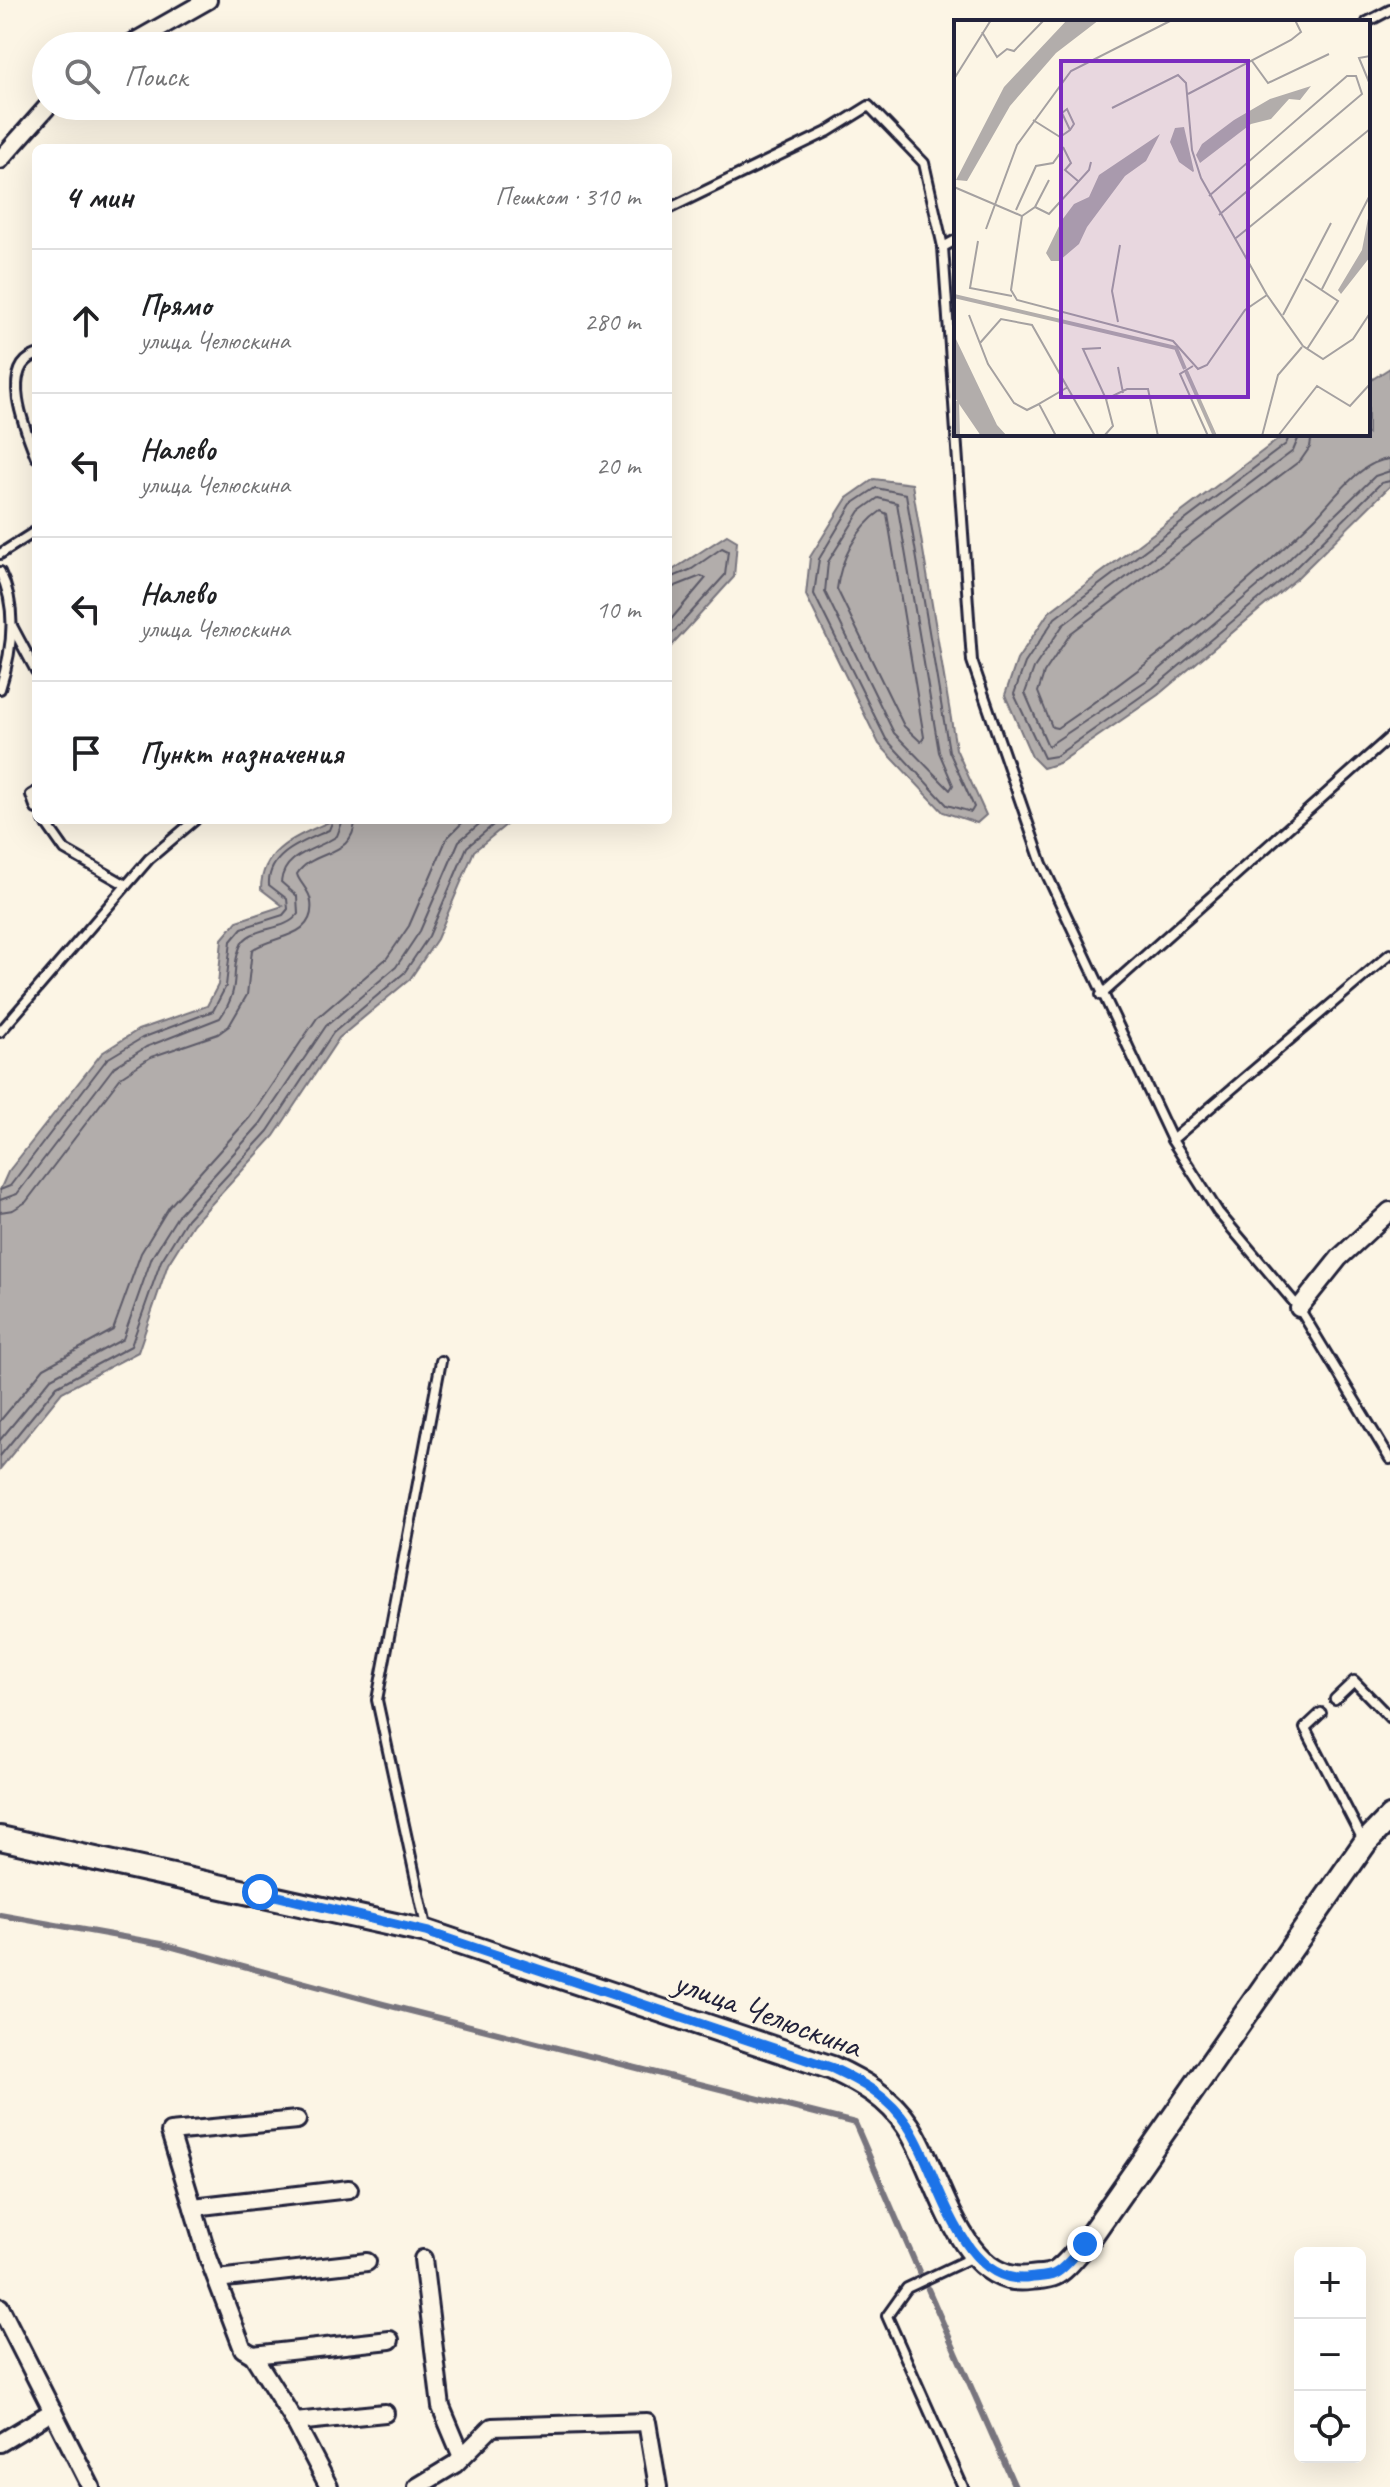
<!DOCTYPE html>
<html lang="ru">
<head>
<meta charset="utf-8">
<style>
  body { margin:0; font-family:Caveat,sans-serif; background:#f2f2f2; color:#202124 }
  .controls { position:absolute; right:24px; bottom:24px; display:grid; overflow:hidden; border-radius:12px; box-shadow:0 8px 32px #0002 }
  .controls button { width:72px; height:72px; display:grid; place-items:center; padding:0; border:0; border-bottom:2px solid #e0e0e0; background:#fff; color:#202124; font:40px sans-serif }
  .stop { position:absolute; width:24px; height:24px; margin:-18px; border:6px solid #1a73e8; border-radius:50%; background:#fff }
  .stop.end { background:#1a73e8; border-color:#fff; box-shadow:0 2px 8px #0008 }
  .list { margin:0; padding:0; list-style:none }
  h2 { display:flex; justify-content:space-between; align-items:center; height:104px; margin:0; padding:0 32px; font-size:34px }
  h2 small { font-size:26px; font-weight:400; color:#757577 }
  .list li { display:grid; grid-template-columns:52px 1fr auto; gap:24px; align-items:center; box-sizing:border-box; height:144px; padding:0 32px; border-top:2px solid #e0e0e0 }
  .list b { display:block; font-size:30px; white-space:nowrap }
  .list p { margin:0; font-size:26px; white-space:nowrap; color:#757577 }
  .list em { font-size:26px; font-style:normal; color:#757577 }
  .icon { flex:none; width:44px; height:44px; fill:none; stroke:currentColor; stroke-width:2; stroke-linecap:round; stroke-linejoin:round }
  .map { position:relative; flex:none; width:1390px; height:2487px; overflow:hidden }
  .search { position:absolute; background:#fff; box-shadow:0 8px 32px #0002; left:32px; top:32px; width:640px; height:88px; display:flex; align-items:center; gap:20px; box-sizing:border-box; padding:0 28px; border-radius:44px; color:#757577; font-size:30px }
  .panel { position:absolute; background:#fff; box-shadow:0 8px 32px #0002; left:32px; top:144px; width:640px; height:680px; border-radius:12px }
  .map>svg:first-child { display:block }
</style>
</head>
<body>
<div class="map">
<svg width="1390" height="2487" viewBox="0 0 1390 2487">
  <rect width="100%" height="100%" fill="#fcf5e5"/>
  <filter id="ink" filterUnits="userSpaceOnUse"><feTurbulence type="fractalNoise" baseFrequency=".0125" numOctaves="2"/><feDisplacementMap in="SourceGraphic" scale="16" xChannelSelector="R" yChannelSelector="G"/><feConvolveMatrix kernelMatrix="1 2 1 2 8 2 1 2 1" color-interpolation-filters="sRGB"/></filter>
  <g filter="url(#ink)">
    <g fill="#b2adab" stroke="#78757e" stroke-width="2">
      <path d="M1390,368V486L1296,579L1158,695L1059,763L1043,768L1032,757L1005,695L1017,660L1049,612L1280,438L1287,434H1368V382Z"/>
      <path d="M874,479L912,484L956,749L986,815L977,823L943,812L879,744L806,595L810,557L847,498Z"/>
      <path d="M727,535L737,541L734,577L668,650V573Z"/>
      <path d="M333,820H512L474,851L437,939L410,979L339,1038L274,1136L193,1224L168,1264L138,1352L62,1392L0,1469V1190L8,1172L102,1053L138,1030L207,1006L218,985L222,939L237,921L283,906L261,889C261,847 301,835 333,820Z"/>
    </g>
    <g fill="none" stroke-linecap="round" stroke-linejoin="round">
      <g stroke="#5c5a68" stroke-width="2">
        <path d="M1290,434L1286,444L1055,618L1025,663L1014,694L1044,758L1056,756L1153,688L1290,573L1381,483L1390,481"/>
        <path d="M1300,434L1293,451L1063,625L1034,668L1025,693L1048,746L1147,680L1283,565L1375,476L1390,471"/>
        <path d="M1312,434L1310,447L1301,460L1071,633L1044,673L1038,692L1052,727L1057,728C1149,665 1236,596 1315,518C1334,499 1361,460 1390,459"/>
        <path d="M876,488L906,494L949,751L974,807L971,812L947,805L886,739L814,594L819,559L852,504Z"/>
        <path d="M878,498L897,503L939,752L953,785L950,790L894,733L825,592L828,562L860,511Z"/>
        <path d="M881,511L887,514L924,737L921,742L904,726L837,589C840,561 857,527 881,511Z"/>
        <path d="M668,579L692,569L722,548L728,551L725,575L668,638"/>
        <path d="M668,589L701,576L706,578L668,623"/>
        <path d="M0,1190L10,1186L107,1059L142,1038L213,1011L226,986L231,941L242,928L283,915L288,909L287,899L269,885C267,853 306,841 329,830L333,820"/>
        <path d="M0,1200L17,1194L114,1067L146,1047L220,1018C243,985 229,973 240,947C248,925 285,933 298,914L297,896L281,882C284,853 317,850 337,836L343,820"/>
        <path d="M0,1212L13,1210L26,1202L122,1076L151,1057L218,1034L229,1026L247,995L252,950C272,935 316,939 311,902C310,890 299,883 297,874C313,849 354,858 355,820"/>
        <path d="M0,1421L44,1368L113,1330L141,1253L169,1207L250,1117L317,1018L387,958L409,926L447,838L465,820"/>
        <path d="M0,1440L51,1378L123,1339L152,1257L179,1214L260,1124L326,1026L396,967L420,931L459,841L484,820"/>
        <path d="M0,1456L57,1386L131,1346L161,1261L187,1219L268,1131L333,1033L404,973L429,936L467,847L499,820"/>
      </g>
      <g stroke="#78757e" stroke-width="6">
        <path d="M0,1915L162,1944L383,2004L855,2123L920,2274"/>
        <path d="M928,2289L1015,2487"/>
      </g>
      <defs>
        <g id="service">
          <path d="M1367,22L1390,10"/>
          <path d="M668,209L827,132L869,106L924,163L943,247L956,432"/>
          <path d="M943,247L956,240"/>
          <path d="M36,355C0,368 24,427 36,457"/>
          <path d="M956,434L972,661L1042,864L1172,1140L1218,1212L1299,1308L1390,1459"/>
          <path d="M0,554L36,531"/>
          <path d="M0,572C18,608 12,652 0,689"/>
          <path d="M12,626L36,671"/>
          <path d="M36,792L31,795L36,809"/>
          <path d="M44,820L65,850L126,885"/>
          <path d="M1101,995L1390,737"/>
          <path d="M0,1032L149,859L195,820"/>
          <path d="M1172,1140L1390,954"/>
          <path d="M1335,1699L1354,1681L1390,1718"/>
          <path d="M1321,1713L1305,1728L1363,1840"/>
          <path d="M427,1931L377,1700L441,1361"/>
          <path d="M963,2487L887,2316L907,2288L975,2256"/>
        </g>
        <g id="minor">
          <path d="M127,46L208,0"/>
          <path d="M0,160L48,106"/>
          <path d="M1299,1308L1339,1258L1390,1211"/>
          <path d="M297,2120L170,2132L208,2257L243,2349L253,2355L295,2422L329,2487"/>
          <path d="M193,2207L349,2189"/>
          <path d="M423,2259L441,2407L462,2457"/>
          <path d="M217,2279L367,2262"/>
          <path d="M0,2307L91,2487"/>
          <path d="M253,2355L390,2340"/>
          <path d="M295,2422L385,2413"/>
          <path d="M0,2443L53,2411"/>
          <path d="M417,2487L455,2464L492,2427L647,2422L658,2487"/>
        </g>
        <path id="tertiary" d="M0,1838L427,1932L832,2068C862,2082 889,2097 908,2126C939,2171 959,2288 1030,2278C1037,2277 1048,2277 1054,2274C1065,2269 1076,2253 1085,2244L1365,1843L1390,1817"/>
      </defs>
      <use href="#service" stroke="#22223b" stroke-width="14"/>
      <use href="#minor" stroke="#22223b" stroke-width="22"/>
      <use href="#tertiary" stroke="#22223b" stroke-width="28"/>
      <use href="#service" stroke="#fcf5e5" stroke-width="8"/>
      <use href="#minor" stroke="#fcf5e5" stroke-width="16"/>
      <use href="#tertiary" stroke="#fcf5e5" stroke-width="22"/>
    </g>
  </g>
  <g fill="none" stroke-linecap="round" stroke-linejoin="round" filter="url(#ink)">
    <path stroke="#1a73e8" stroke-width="10" d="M260,1892L427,1932L832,2068C862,2082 889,2097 908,2126C939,2171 959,2288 1030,2278C1037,2277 1048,2277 1054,2274C1065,2269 1076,2253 1085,2244"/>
  </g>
  <g text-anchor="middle" stroke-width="6" stroke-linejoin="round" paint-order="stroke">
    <g font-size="34" fill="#22223b" stroke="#fcf5e5">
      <text transform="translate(768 2013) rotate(20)" y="12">улица Челюскина</text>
    </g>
  </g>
  <g transform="translate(954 20)">
    <rect width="416" height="416" fill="#fcf5e5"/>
    <path d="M113,0H145L102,33L56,86L13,161L2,160L50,67ZM357,66L346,80L335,79L317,99L297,104L246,143L242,135L248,124L280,100L316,79ZM230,107L240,151L239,152L225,142L216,122L221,108ZM206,114L192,141L171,156L133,207L125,224L105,241H97L92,233L108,200L120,184L135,177L145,155ZM415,193L416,194V237L387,274L384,270L408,230ZM0,315L43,405L53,416H27L1,378Z" fill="#b2adab"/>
    <path fill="none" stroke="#b2adab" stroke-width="4" d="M0,276L222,328L231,349M232,351L261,416M3,381L4,416"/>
    <path fill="none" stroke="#a5a1a1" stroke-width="2" d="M28,12L43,37L53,29L60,31L90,0M298,41L314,63L375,34M0,59L37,0M415,62L405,38L416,36M234,74L337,20L347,12L341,0M158,88L224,55L232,63L238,130L247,158L313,275M106,117L116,110L120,104L113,89L108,93L116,110M109,127L117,143L111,150L124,161M0,167L68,196L57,270L63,280L219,321L244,349L253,345L291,290L313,275M255,176L393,56H402L408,74L265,195M81,187L95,194L135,150L137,142M62,190L82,146L99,143L107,132L106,117L79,100M68,196L81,187L95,160M32,209L63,125L117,51L218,0M282,218L416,109M24,221L16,268L58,276M351,259L384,281L353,329M368,269L415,177M313,275L349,326L369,339L399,319L416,293M15,295L34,344L60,383L73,390L85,384M329,295L377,203M164,302L158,271L166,225M26,323L47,299L78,305L141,416M147,328L129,329L152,379M239,346L226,354L254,416M164,347L169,373M102,416L85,384L114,367M150,416L159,406L152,379L173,369H194L204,416M308,416L324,355L348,327M324,416L363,366L396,386L416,364"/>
    <path fill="#7b2cbf" fill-opacity="0.15" stroke="#7b2cbf" stroke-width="4" d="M107,41H294V377H107Z"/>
    <rect width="416" height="416" fill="none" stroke="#22223b" stroke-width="4"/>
  </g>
</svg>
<div class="controls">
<button>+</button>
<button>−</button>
<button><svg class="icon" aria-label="locate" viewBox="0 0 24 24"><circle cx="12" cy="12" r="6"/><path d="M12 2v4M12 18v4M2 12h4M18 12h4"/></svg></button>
</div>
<div class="stop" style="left:260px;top:1892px"></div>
<div class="stop end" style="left:1085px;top:2244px"></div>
<div class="search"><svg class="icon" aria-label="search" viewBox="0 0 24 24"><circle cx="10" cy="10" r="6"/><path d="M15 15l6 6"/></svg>Поиск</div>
<section class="panel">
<h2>4 мин<small>Пешком · 310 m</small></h2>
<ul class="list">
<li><svg class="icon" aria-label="ahead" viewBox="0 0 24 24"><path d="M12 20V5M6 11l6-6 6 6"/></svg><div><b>Прямо</b><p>улица Челюскина</p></div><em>280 m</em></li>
<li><svg class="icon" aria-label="left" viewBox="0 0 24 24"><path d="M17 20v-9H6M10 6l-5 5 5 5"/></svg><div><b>Налево</b><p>улица Челюскина</p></div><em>20 m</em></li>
<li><svg class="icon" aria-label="left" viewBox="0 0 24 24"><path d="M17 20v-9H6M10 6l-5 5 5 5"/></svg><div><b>Налево</b><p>улица Челюскина</p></div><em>10 m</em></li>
<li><svg class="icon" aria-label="arrive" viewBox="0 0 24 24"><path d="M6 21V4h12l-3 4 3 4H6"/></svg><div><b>Пункт назначения</b></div></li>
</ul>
</section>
</div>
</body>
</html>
